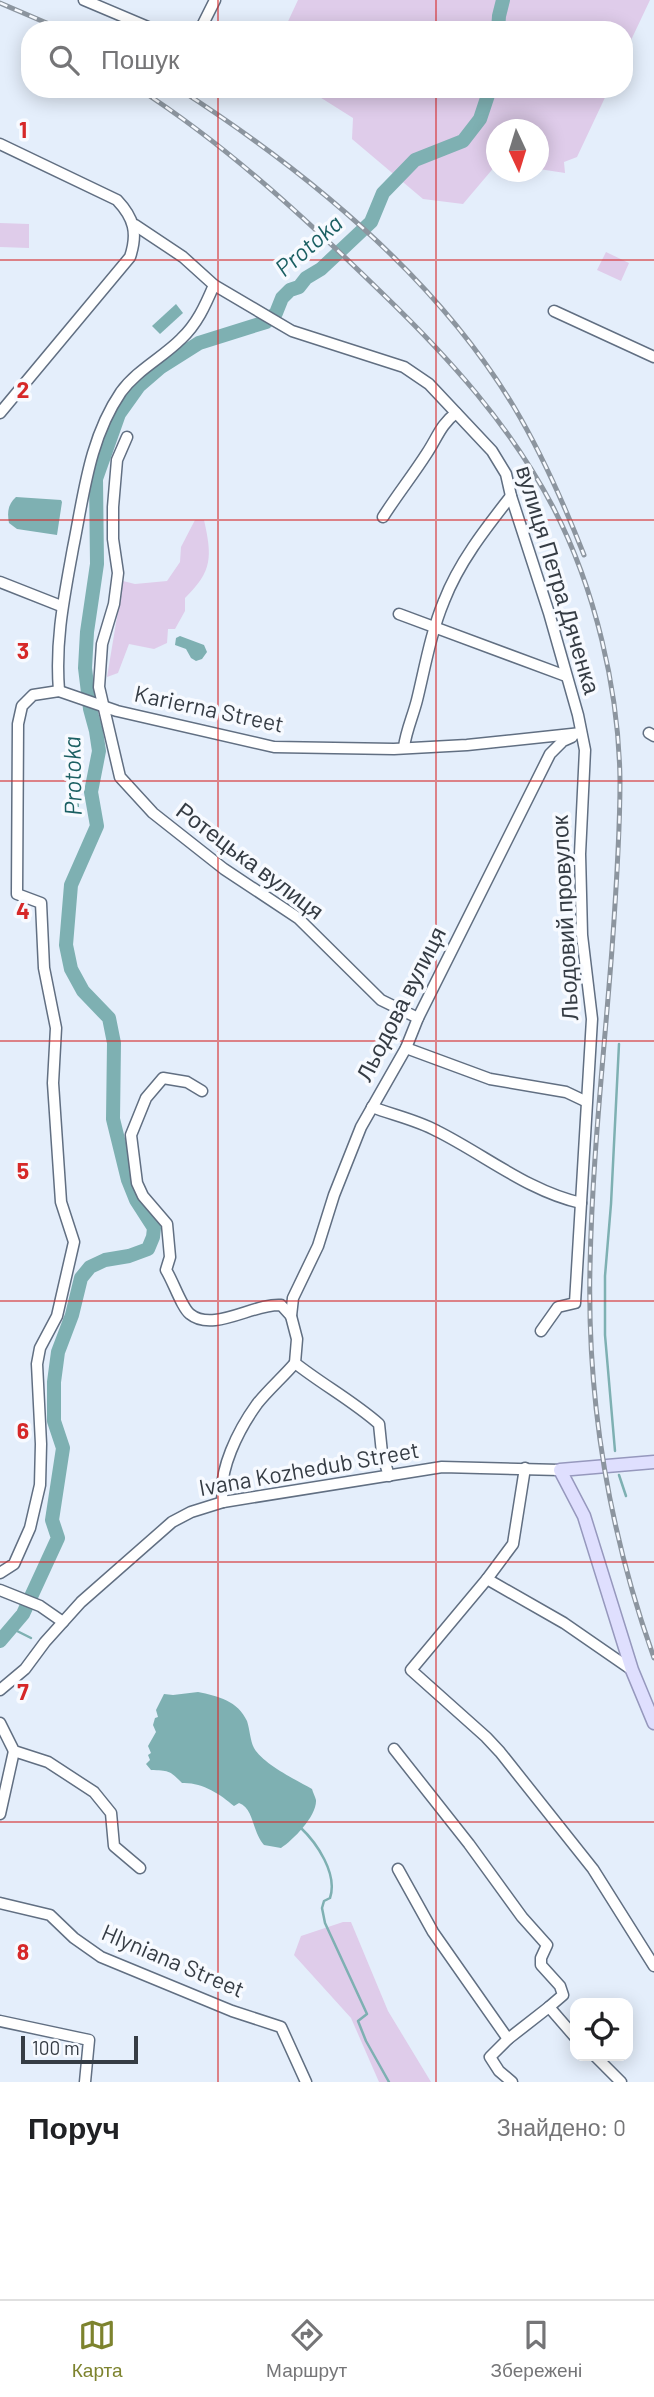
<!DOCTYPE html>
<html lang="uk">
<head>
<meta charset="utf-8">
<style>
  body { margin:0; font-family:Barlow,sans-serif; background:#f6f6f6; color:#202124 }
  .controls { position:absolute; right:21px; bottom:21px; display:grid; overflow:hidden; border-radius:14px; box-shadow:0 4px 18px #0003 }
  .controls button { width:63px; height:63px; display:grid; place-items:center; padding:0; border:0; border-bottom:2px solid #e0e0e0; background:#fff; color:#202124; font:35px sans-serif }
  .compass { position:absolute; left:486px; top:119px; width:63px; height:63px; border-radius:50%; background:#fff; box-shadow:0 4px 18px #0003; rotate:176deg }
  .scale { position:absolute; left:21px; bottom:18px; width:117px; box-sizing:border-box; padding-left:7px; border:4px solid #353c44; border-top:0; font-size:19px; line-height:24px; white-space:nowrap; color:#353c44; -webkit-text-stroke:5px #f7faff; paint-order:stroke }
  .list { margin:0; padding:0; list-style:none }
  h2 { display:flex; justify-content:space-between; align-items:center; height:91px; margin:0; padding:0 28px; font-size:30px }
  h2 small { font-size:23px; font-weight:400; color:#757577 }
  .icon { flex:none; width:38px; height:38px; fill:none; stroke:currentColor; stroke-width:2; stroke-linecap:round; stroke-linejoin:round }
  .map { position:relative; flex:none; width:654px; height:2082px; overflow:hidden }
  .search { position:absolute; background:#fff; box-shadow:0 4px 18px #0003; left:21px; right:21px; top:21px; height:77px; display:flex; align-items:center; gap:18px; box-sizing:border-box; padding:0 24px; border-radius:28px; color:#757577; font-size:26px }
  .sheet { height:217px; background:#fff }
  nav { display:flex; justify-content:space-around; align-items:center; box-sizing:border-box; height:98px; border-top:2px solid #e0e0e0; background:#fff; font-size:19px; color:#757577 }
  nav a { display:grid; justify-items:center; gap:4px }
  nav .on { color:#7d832e }
  .map>svg:first-child { display:block }
</style>
</head>
<body>
<div class="map">
<svg width="654" height="2082" viewBox="0 0 654 2082">
  <rect width="100%" height="100%" fill="#e4eefb"/>
  <g fill="#dfccea">
    <path d="M298,0H650L624,55V30H284Z"/>
    <path d="M307,89H609L577,157L564,162L565,173L539,169L538,130H496V165L463,204L423,199L352,139L353,118Z"/>
    <path d="M0,223L29,224V248L0,247Z"/>
    <path d="M606,252L629,263L621,281L597,270Z"/>
    <path d="M195,520H204C212,556 213,571 185,598V611L175,629H168L167,643L154,649L129,644L118,673L107,677L123,581L135,584L167,581L180,562L181,547Z"/>
    <path d="M343,1922H351L388,2011L431,2082H379L351,2018L294,1955L301,1936Z"/>
  </g>
  <g fill="#7eb0b2">
    <path d="M176,304L183,313L160,334L152,326Z"/>
    <path d="M16,497L61,500L62,502L57,535L17,529L9,523C7,512 8,504 16,497Z"/>
    <path d="M180,636L204,645L207,652L202,659L196,661L191,658L186,649L175,645L176,638Z"/>
    <path d="M77,787L79,789V807H67V791Z"/>
    <path d="M198,1692C218,1696 238,1701 247,1721C250,1730 250,1740 254,1748C263,1764 296,1780 312,1789C313,1793 315,1796 316,1800C317,1816 293,1840 281,1848L264,1845C252,1832 254,1808 239,1803L234,1806C220,1794 202,1782 182,1783C169,1770 170,1771 151,1770L146,1764L150,1760L148,1755L151,1753L148,1746L156,1732L153,1725L155,1718L158,1717L156,1710L164,1694L173,1695Z"/>
  </g>
  <g fill="none" stroke-linecap="round" stroke-linejoin="round">
    <g stroke="#7eb0b2" stroke-width="2.5">
      <path d="M615,1451L605,1335V1276L611,1204L619,1044"/>
      <path d="M619,1475L626,1496"/>
      <path d="M11,1628L31,1638"/>
      <path d="M300,1827C317,1843 338,1874 330,1898L324,1901L322,1908L325,1923L367,2014L358,2021L366,2041L389,2082"/>
    </g>
    <g stroke="#7eb0b2" stroke-width="14">
      <path d="M498,30L499,16L503,0"/>
      <path d="M0,1641L23,1614L58,1538L52,1520L63,1448L54,1421V1382L58,1352L72,1315L81,1278L90,1267L105,1260L129,1256L148,1249L153,1237L154,1228L136,1200L128,1180L113,1119L114,1043L109,1018L83,991L71,969L66,945L71,885L97,826L91,792L99,751L96,731L90,709L85,668L87,632L97,564L96,479L119,414L139,386L161,367L199,343L266,322L276,313L282,298L290,290L299,287L306,278L321,269L371,222L383,193L415,160L463,141L480,119L490,89"/>
    </g>
    <defs>
      <g id="minor">
        <path d="M84,0L155,30"/>
        <path d="M200,30L215,0"/>
        <path d="M0,144L117,200C134,218 138,233 130,257L0,413"/>
        <path d="M135,225L183,257L214,285L292,331L404,367L429,384L492,451L506,474L511,496L549,613L578,715L585,750L580,854L582,935L592,1019L575,1303L558,1307L541,1331"/>
        <path d="M554,311L654,357"/>
        <path d="M127,437L117,460L113,507V539L118,573L114,604L102,644L99,687L120,777L153,813L224,869L298,918L381,1000L418,1018"/>
        <path d="M383,517C397,495 413,475 427,453C437,438 441,424 456,413"/>
        <path d="M0,582L61,606"/>
        <path d="M399,614L566,676"/>
        <path d="M59,691C55,640 64,598 73,548C84,494 89,439 121,392C137,370 162,358 181,339C197,324 205,306 214,285"/>
        <path d="M649,733L654,736"/>
        <path d="M404,747C406,731 413,716 417,700C425,667 431,632 444,601C459,562 486,528 511,496"/>
        <path d="M406,1048L490,1079L566,1092L585,1101"/>
        <path d="M202,1091L187,1082L163,1078L146,1098L131,1135L137,1183L143,1196L167,1224L170,1257L166,1270C173,1281 182,1308 190,1314C213,1333 254,1303 281,1305L291,1316"/>
        <path d="M372,1107C393,1115 417,1120 437,1131C485,1155 528,1191 581,1203"/>
        <path d="M525,1468L513,1544L487,1579L411,1670L486,1737L500,1752L593,1869L654,1966"/>
        <path d="M389,1476L382,1453L379,1424C353,1401 323,1385 295,1363L297,1339L291,1316L293,1298L318,1246L334,1195L361,1127L406,1048L418,1018L550,754L563,741L572,737"/>
        <path d="M223,1502C217,1471 239,1429 257,1404C268,1390 283,1377 295,1363"/>
        <path d="M0,1573L14,1564L30,1528L40,1485L41,1444L37,1364L40,1348L57,1316L74,1242L61,1202L53,1083L56,1028L44,968L41,903L17,894L18,724L22,706L33,695L59,691L117,711L274,747L394,749L467,745L581,733"/>
        <path d="M487,1579L564,1623L632,1670"/>
        <path d="M0,1590L40,1606L63,1622"/>
        <path d="M0,1690L25,1669L45,1642L81,1602L172,1522L191,1512L223,1502L442,1467L560,1470"/>
        <path d="M0,1723L14,1751L48,1762L94,1792L111,1813L114,1846L140,1868"/>
        <path d="M394,1749L469,1844L522,1917L547,1945L541,1958V1965L560,1986L563,1995L549,2007L575,2037"/>
        <path d="M0,1814L14,1751"/>
        <path d="M398,1869L433,1932L508,2039"/>
        <path d="M0,1903L50,1915L74,1938L101,1957L232,2011L281,2027L306,2082"/>
        <path d="M0,2021L89,2040L85,2082"/>
        <path d="M595,2056L621,2082"/>
        <path d="M512,2082L499,2071L490,2057L508,2039L549,2007"/>
      </g>
      <path id="major" d="M654,1462L560,1470L584,1516L632,1670L654,1723"/>
    </defs>
    <use href="#minor" stroke="#616f82" stroke-width="13"/>
    <use href="#major" stroke="#9698bd" stroke-width="15"/>
    <use href="#minor" stroke="#fff" stroke-width="10"/>
    <use href="#major" stroke="#dfdffe" stroke-width="12"/>
    <defs>
      <g id="rail">
        <path d="M0,3L63,30"/>
        <path d="M139,89C229,147 306,219 383,294C449,358 510,425 553,507C595,588 619,690 620,781C620,837 616,893 612,949C604,1054 592,1161 590,1267C587,1400 609,1532 654,1658"/>
        <path d="M179,89C305,170 436,277 514,407C542,454 564,504 584,555"/>
      </g>
    </defs>
    <use href="#rail" stroke="#8c959f" stroke-width="5"/>
    <use href="#rail" stroke="#f7faff" stroke-width="2.5" stroke-dasharray="8" stroke-linecap="butt"/>
  </g>
  <path fill="none" stroke="#d62828" stroke-width="2" stroke-opacity="0.55" d="M218,0V30M436,0V30M218,89V2082M436,89V2082M0,260H654M0,520H654M0,781H654M0,1041H654M0,1301H654M0,1562H654M0,1822H654"/>
  <g text-anchor="middle" stroke-width="7" stroke-linejoin="round" paint-order="stroke">
    <g font-size="23" fill="#353c44" stroke="#f7faff">
      <text transform="translate(558 580) rotate(73)" y="8">вулиця Петра Дяченка</text>
      <text transform="translate(209 709) rotate(12)" y="8">Karierna Street</text>
      <text transform="translate(250 861) rotate(37)" y="8">Ротецька вулиця</text>
      <text transform="translate(565 918) rotate(-93)" y="8">Льодовий провулок</text>
      <text transform="translate(401 1004) rotate(-63)" y="8">Льодова вулиця</text>
      <text transform="translate(309 1469) rotate(-10)" y="8">Ivana Kozhedub Street</text>
      <text transform="translate(173 1961) rotate(23)" y="8">Hlyniana Street</text>
    </g>
    <g font-size="24" font-style="italic" fill="#1a5f62" stroke="#f7faff">
      <text transform="translate(309 246) rotate(-41)" y="8">Protoka</text>
      <text transform="translate(73 776) rotate(-91)" y="8">Protoka</text>
    </g>
  </g>
  <g font-size="23" text-anchor="middle" font-weight="bold" fill="#d62828" stroke="#f7faff" stroke-width="7" stroke-linejoin="round" paint-order="stroke">
    <text x="23" y="138">1</text>
    <text x="23" y="398">2</text>
    <text x="23" y="659">3</text>
    <text x="23" y="919">4</text>
    <text x="23" y="1179">5</text>
    <text x="23" y="1439">6</text>
    <text x="23" y="1700">7</text>
    <text x="23" y="1960">8</text>
  </g>
</svg>
<div class="controls">
<button><svg class="icon" aria-label="locate" viewBox="0 0 24 24"><circle cx="12" cy="12" r="6"/><path d="M12 2v4M12 18v4M2 12h4M18 12h4"/></svg></button>
</div>
<svg class="compass" viewBox="-18 -18 36 36"><path d="M0-13l5 13h-10z" fill="#e53935"/><path d="M0 13l5-13h-10z" fill="#757577"/></svg>
<div class="scale">100 m</div>
<div class="search"><svg class="icon" aria-label="search" viewBox="0 0 24 24"><circle cx="10" cy="10" r="6"/><path d="M15 15l6 6"/></svg>Пошук</div>
</div>
<section class="sheet">
<h2>Поруч<small>Знайдено: 0</small></h2>
<ul class="list">
</ul>
</section>
<nav>
<a class="on"><svg class="icon" aria-label="map" viewBox="0 0 24 24"><path d="M3 6l6-2 6 2 6-2v14l-6 2-6-2-6 2zM9 4v14M15 6v14"/></svg>Карта</a>
<a><svg class="icon" aria-label="directions" viewBox="0 0 24 24"><path d="M12 3l9 9-9 9-9-9zM9 14v-3h6M13 9l2 2-2 2"/></svg>Маршрут</a>
<a><svg class="icon" aria-label="saved" viewBox="0 0 24 24"><path d="M7 4h10v16l-5-4-5 4z"/></svg>Збережені</a>
</nav>
</body>
</html>
